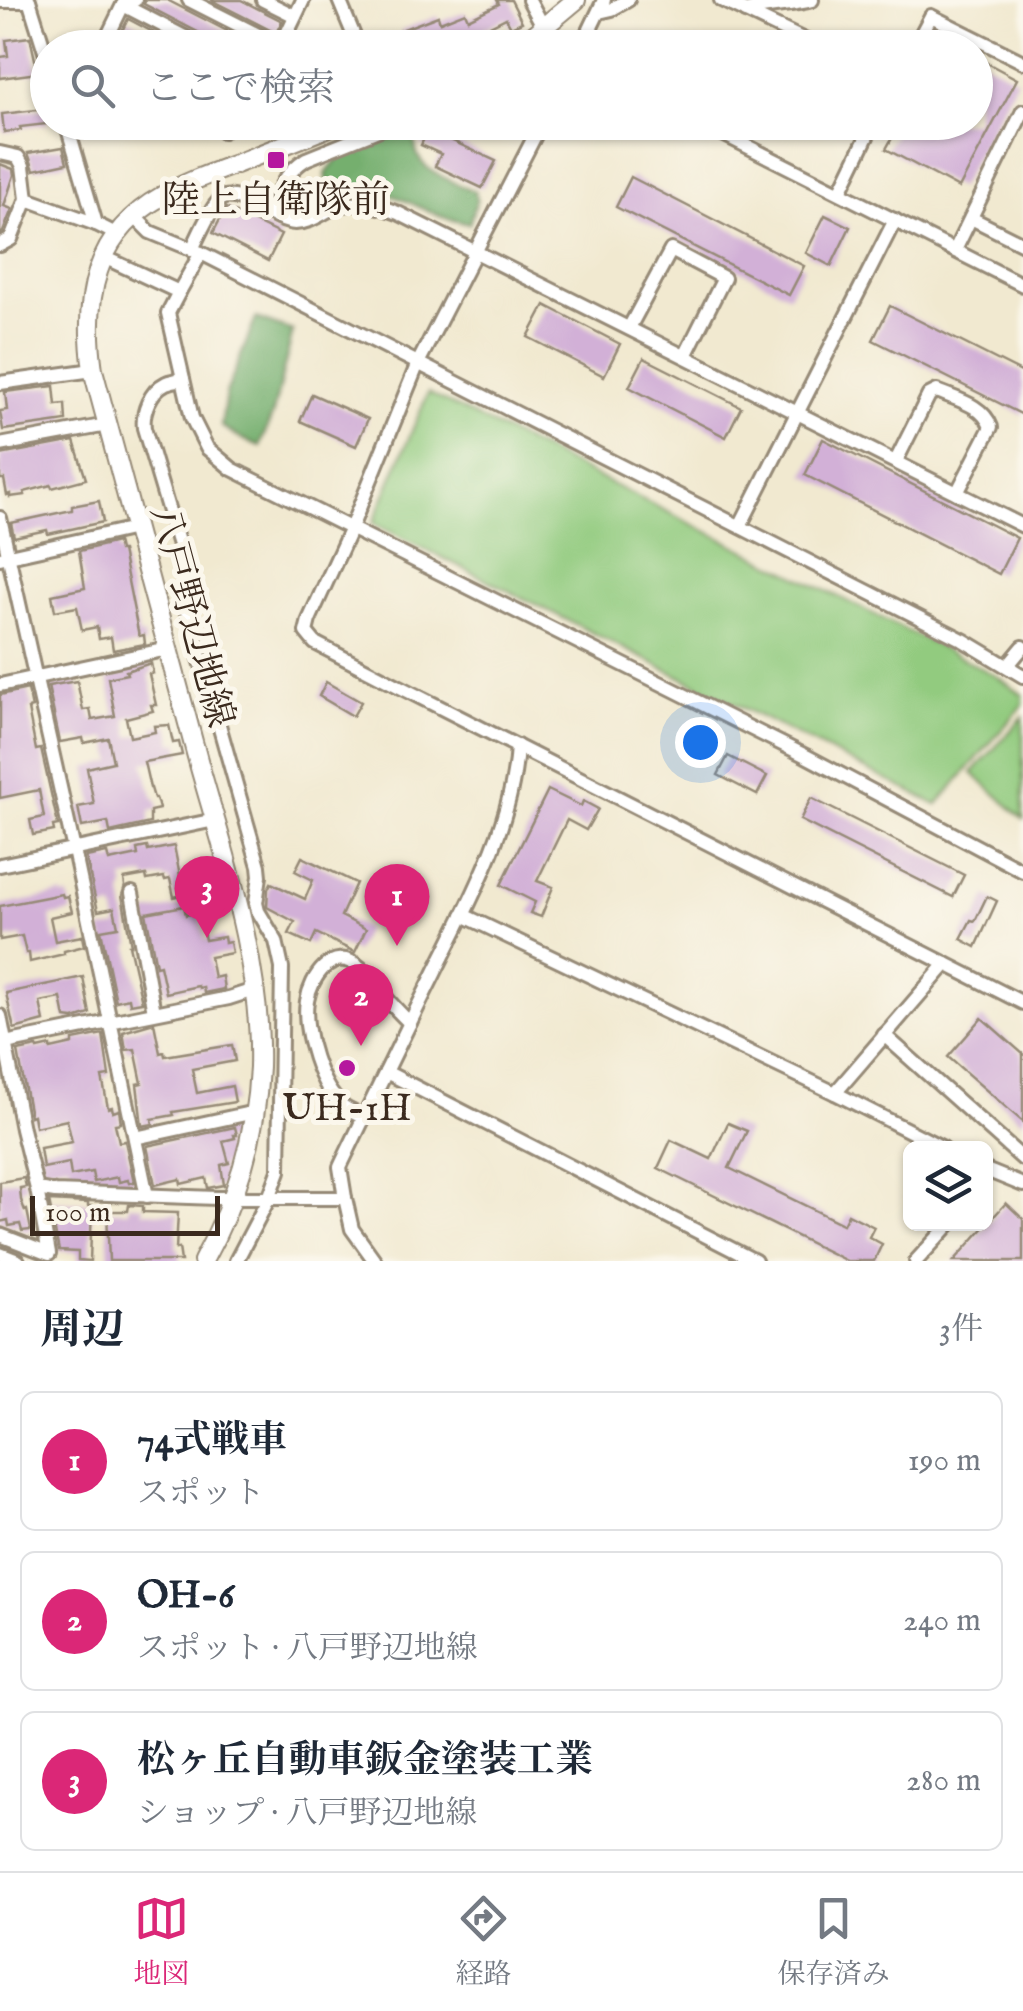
<!DOCTYPE html>
<html lang="ja">
<head>
<meta charset="utf-8">
<style>
  body { margin:0; font-family:"IM FELL English","Noto Serif JP",serif; background:#f2f2f3; color:#1f2937 }
  .controls { position:absolute; right:30px; bottom:30px; display:grid; overflow:hidden; border-radius:15px; box-shadow:0 2px 8px #0004 }
  .controls button { width:90px; height:90px; display:grid; place-items:center; padding:0; border:0; border-bottom:2px solid #e0e1e3; background:#fff; color:#1f2937; font:50px sans-serif }
  .scale { position:absolute; left:30px; bottom:25px; width:190px; box-sizing:border-box; padding-left:10px; border:5px solid #3b2a1e; border-top:0; font-size:28px; line-height:35px; white-space:nowrap; color:#3b2a1e; -webkit-text-stroke:8px #fbf7ec; paint-order:stroke }
  .you { position:absolute; left:700px; top:742px; width:35px; height:35px; margin:-25px; border:8px solid #fff; border-radius:50%; background:#1a73e8; box-shadow:0 0 0 15px #1a73e833 }
  .badge { display:grid; place-items:center; width:65px; height:65px; border-radius:50%; background:#db2777; color:#fff; font-size:32px; font-weight:700 }
  .pin { position:absolute; translate:-50% -82px; filter:drop-shadow(0 2px 5px #0008) }
  .pin::after { content:''; position:absolute; top:52px; width:35px; height:30px; background:inherit; clip-path:polygon(0 0,100% 0,50% 100%) }
  .list { margin:0; padding:0; list-style:none }
  h2 { display:flex; justify-content:space-between; align-items:center; height:130px; margin:0; padding:0 40px; font-size:42px }
  h2 small { font-size:32px; font-weight:400; color:#747a83 }
  .list li { display:grid; grid-template-columns:65px 1fr auto; gap:30px; align-items:center; box-sizing:border-box; height:140px; margin:0 20px 20px; padding:0 20px; border:2px solid #e0e1e3; border-radius:15px }
  .list b { display:block; font-size:38px; white-space:nowrap }
  .list p { margin:0; font-size:32px; white-space:nowrap; color:#747a83 }
  .list em { font-size:32px; font-style:normal; color:#747a83 }
  .icon { flex:none; width:55px; height:55px; fill:none; stroke:currentColor; stroke-width:2; stroke-linecap:round; stroke-linejoin:round }
  .map { position:relative; flex:none; width:1023px; height:1261px; overflow:hidden }
  .search { position:absolute; background:#fff; box-shadow:0 2px 8px #0004; left:30px; right:30px; top:30px; height:110px; display:flex; align-items:center; gap:25px; box-sizing:border-box; padding:0 35px; border-radius:55px; color:#747a83; font-size:38px }
  .sheet { height:610px; background:#fff }
  nav { display:flex; justify-content:space-around; align-items:center; box-sizing:border-box; height:140px; border-top:2px solid #e0e1e3; background:#fff; font-size:28px; color:#747a83 }
  nav a { display:grid; justify-items:center; gap:5px }
  nav .on { color:#db2777 }
  .map>svg:first-child { display:block }
</style>
</head>
<body>
<div class="map">
<svg width="1023" height="1261" viewBox="0 0 1023 1261">
  <rect width="100%" height="100%" fill="#fbf7ec"/>
  <filter id="ink" filterUnits="userSpaceOnUse"><feTurbulence type="fractalNoise" baseFrequency=".01" numOctaves="2"/><feDisplacementMap in="SourceGraphic" scale="20" xChannelSelector="R" yChannelSelector="G"/><feConvolveMatrix kernelMatrix="1 2 1 2 8 2 1 2 1" color-interpolation-filters="sRGB"/></filter>
  <filter id="wash" filterUnits="userSpaceOnUse"><feTurbulence type="fractalNoise" baseFrequency=".0048" numOctaves="4" result="noise"/><feDisplacementMap in="SourceGraphic" scale="40" xChannelSelector="R" yChannelSelector="G"/><feGaussianBlur stdDeviation="2.25" result="paint"/><feColorMatrix in="noise" values="0 0 0 0 0 0 0 0 0 0 0 0 0 0 0 0 0 1.4 0 .05"/><feComposite in="paint" operator="in"/></filter>
  <g filter="url(#wash)">
    <rect width="100%" height="100%" fill="#f1e9d0"/>
    <g fill="#92cb7f" stroke="#667a4e" stroke-width="2.5">
      <path d="M428,393L954,654L996,676L1023,695V705L937,805L373,523Z"/>
      <path d="M1023,717V819L972,773Z"/>
    </g>
    <g fill="#75af6e" stroke="#586c46" stroke-width="2.5">
      <path d="M410,125C417,136 413,146 418,156C426,174 458,183 475,192L477,200L469,224C458,221 447,219 437,215C400,199 371,180 329,190L326,174L340,154L358,144Z"/>
      <path d="M256,318L293,331L273,413L260,446L242,439L221,426L226,393Z"/>
    </g>
    <g id="blocks">
      <g fill="#d2b0d7">
        <path d="M145,0H167L260,48H216L211,39L144,4Z"/>
        <path d="M211,0H241L282,21L276,33Z"/>
        <path d="M497,0H511L522,22L511,27L506,18L474,34L479,48H457L452,34L418,48H407L401,30L438,16L440,22L465,12L468,19L499,4Z"/>
        <path d="M128,19L183,48H143L138,40L122,31Z"/>
        <path d="M30,37L38,73L0,78V57L8,56L6,40Z"/>
        <path d="M976,57L1017,79L959,188L886,149L901,122H976Z"/>
        <path d="M45,109L47,124L20,127L21,130L4,132L2,114Z"/>
        <path d="M431,122L450,129L446,138L496,161L482,188L435,166L441,154L421,145Z"/>
        <path d="M63,147L67,163L34,170L28,153Z"/>
        <path d="M0,164L13,169L14,175L4,206L12,209L3,232L0,234Z"/>
        <path d="M631,177L804,266L789,295L616,207Z"/>
        <path d="M226,208L281,235L268,261L213,233Z"/>
        <path d="M825,215L850,227L831,266L806,253Z"/>
        <path d="M545,305L620,344L604,376L528,337Z"/>
        <path d="M890,306L1023,373V415L873,340Z"/>
        <path d="M644,358L741,407L726,437L629,387Z"/>
        <path d="M54,386L56,405L65,404L66,421L3,430L0,411L7,410L5,392Z"/>
        <path d="M312,394L368,419L356,446L300,421Z"/>
        <path d="M823,439L1017,538L999,574L805,475Z"/>
        <path d="M74,441L86,479L52,488L51,485L24,492L25,495L10,497V494L7,495L4,479H0V455Z"/>
        <path d="M99,501L103,522L48,534L47,530L14,537L11,523L72,510V506Z"/>
        <path d="M117,542L119,551H122L139,636L144,635L145,644L113,650L111,637L99,639L97,627L82,630L77,607L55,611L52,595L85,588L79,551Z"/>
        <path d="M151,663L153,673L149,674L156,705H151L153,711L126,718L130,737L155,732L154,726L169,725L173,743L179,742L182,755L144,762L150,788H151L154,798H156L159,809L150,811V823L110,832L108,822L82,827L78,807L94,804L87,768L113,762L108,738L84,743L83,738L60,742L48,686L77,681L83,710L90,709L92,720L115,716L108,678L127,674L126,671Z"/>
        <path d="M326,682L361,702L353,716L319,696Z"/>
        <path d="M28,689L32,708L28,709L36,750L41,749L58,825L53,826L54,831L33,835L30,820L44,817L39,790L0,798V695Z"/>
        <path d="M728,756L767,776L757,795L718,775Z"/>
        <path d="M548,790L581,806L583,801L598,809L586,830L567,820L537,881L553,887L541,917L530,913L535,902L501,885Z"/>
        <path d="M811,798L964,875L953,897L800,820Z"/>
        <path d="M174,846L181,881L194,879L197,881L199,891L174,897L170,879L165,880L164,877L147,880L146,875L124,879L125,886L122,895L131,945H129L142,1002L130,1004L129,998L116,1001L101,930L118,927L114,908L98,911L86,857L107,853L109,861L138,855L137,849L147,847L148,851Z"/>
        <path d="M302,857L356,883L341,916L366,929L355,952L316,933L311,944L289,934L295,922L267,907L268,889L271,883L305,899L313,880L295,871Z"/>
        <path d="M62,894L63,897L68,896L72,912L50,917L55,941L82,936L84,946L64,951V954L30,962L29,953H26L22,936L0,940V906Z"/>
        <path d="M987,896L997,901L976,947L961,939L971,920L975,921Z"/>
        <path d="M184,906L186,915L199,912L205,940L224,937L225,943L230,942L232,953L210,957L214,978L222,976L224,989L204,993L203,987L199,988L198,986L166,993L160,965L156,966L146,913Z"/>
        <path d="M83,977L90,1014L74,1019L65,1018L61,998L40,1002L44,1021L14,1029L6,993Z"/>
        <path d="M982,1018L1023,1054V1122L948,1057Z"/>
        <path d="M154,1023L160,1053L164,1052L165,1056L232,1045L235,1061L192,1069L197,1093L232,1086L235,1102L173,1112L174,1115L152,1119L153,1124L142,1126L137,1084L142,1083L135,1049L126,1050L123,1032Z"/>
        <path d="M103,1034L109,1076L102,1077L108,1108L112,1107L113,1112L119,1110L121,1123L115,1124L119,1142L125,1141L134,1182L129,1183L128,1180L119,1182L118,1177L94,1182L92,1172L71,1176L69,1163L43,1168L40,1148L72,1142L67,1120L35,1127L33,1115L30,1116L18,1051L37,1047L38,1049L51,1046V1049L73,1044V1040Z"/>
        <path d="M728,1123L747,1131L729,1168L843,1224L848,1214L874,1227L869,1237L882,1244L874,1261H847L658,1168L671,1140L711,1159Z"/>
        <path d="M235,1127L237,1135H234L235,1138L223,1141L229,1163L221,1165L224,1185L208,1188L206,1178L181,1184L180,1179L155,1185L147,1146Z"/>
        <path d="M24,1178L26,1187L20,1188L21,1200L25,1211L27,1210L31,1230L22,1231L20,1224L9,1226L8,1220L0,1222V1182Z"/>
        <path d="M49,1201L88,1203V1206H92L90,1261L78,1260V1252L59,1251Z"/>
        <path d="M1006,1203L1023,1219V1261H954Z"/>
        <path d="M129,1205L143,1206V1212L178,1213L176,1249L179,1248L181,1261H109L107,1211H128Z"/>
      </g>
    </g>
  </g>
  <g filter="url(#ink)">
    <use href="#blocks" fill-opacity="0" stroke="#968a77" stroke-width="2.5"/>
    <g fill="none" stroke-linecap="round" stroke-linejoin="round">
      <defs>
        <g id="minor">
          <path d="M29,0L48,61"/>
          <path d="M189,0L280,46"/>
          <path d="M263,0L295,16"/>
          <path d="M339,0L359,48"/>
          <path d="M529,0L544,28"/>
          <path d="M721,0L821,48"/>
          <path d="M0,1H29"/>
          <path d="M123,5L206,48"/>
          <path d="M599,12L612,9L628,0"/>
          <path d="M745,12C767,5 790,6 812,0"/>
          <path d="M108,35L133,48"/>
          <path d="M102,48L123,5L135,0"/>
          <path d="M280,48L303,0"/>
          <path d="M581,48L604,0"/>
          <path d="M914,48L931,16L1023,62"/>
          <path d="M66,122L96,224"/>
          <path d="M207,122L223,131L227,122"/>
          <path d="M542,122L418,363L351,528L309,620L306,632L315,643L398,686L1023,1003"/>
          <path d="M699,122L1023,285"/>
          <path d="M0,153L18,157L23,166L27,199L96,224L116,234"/>
          <path d="M840,192L874,122"/>
          <path d="M269,214C280,190 283,174 306,159L398,122"/>
          <path d="M134,216L150,232L201,253L963,640L1023,676"/>
          <path d="M971,218L1023,244"/>
          <path d="M0,245L11,239L27,199"/>
          <path d="M192,249C198,238 213,201 224,197C243,192 273,222 295,223C309,223 319,215 331,209C353,199 377,205 398,213L1023,526"/>
          <path d="M955,250L1023,111"/>
          <path d="M104,257L179,292L168,313L192,418L207,448L232,469L806,756L1023,871"/>
          <path d="M179,292L201,253"/>
          <path d="M629,328L671,250L724,278L685,356"/>
          <path d="M183,379C177,380 171,381 166,383C150,391 142,412 144,428L187,572V612L259,866L260,876L256,903L258,911L276,941L282,968L279,1171L269,1198L236,1261"/>
          <path d="M0,383L93,370"/>
          <path d="M0,445L107,425"/>
          <path d="M896,461L929,395L937,391C958,400 983,405 991,427L957,493"/>
          <path d="M0,518L74,850L147,1196"/>
          <path d="M740,526L895,220"/>
          <path d="M0,558L135,528"/>
          <path d="M1008,665L1023,647"/>
          <path d="M0,685L168,649"/>
          <path d="M0,865L215,820"/>
          <path d="M132,893L154,1012"/>
          <path d="M463,915L835,1093L943,1148"/>
          <path d="M0,1016L22,1129L37,1189L55,1192L216,1198H345"/>
          <path d="M884,1035L1023,1159"/>
          <path d="M0,1044L229,998L254,990"/>
          <path d="M386,1072L755,1261"/>
          <path d="M835,1093L946,964"/>
          <path d="M364,1118C358,1114 349,1111 344,1107C320,1089 302,1029 307,1001C311,977 332,946 358,966C364,970 369,978 373,983C385,997 397,1011 410,1023"/>
          <path d="M135,1138L255,1112"/>
          <path d="M986,1170L1023,1185"/>
          <path d="M0,1235L49,1254L37,1189"/>
          <path d="M0,1254L18,1261"/>
          <path d="M375,1261L352,1229L345,1198L340,1167C371,1103 402,1038 434,974C469,903 513,825 517,746"/>
          <path d="M916,1261L950,1224"/>
        </g>
        <g id="major">
          <path d="M515,48L533,36L576,0"/>
          <path d="M203,1261C237,1199 256,1138 259,1067C262,966 226,860 199,764C163,632 127,501 93,370C83,299 94,234 162,196C184,183 209,174 233,165C269,151 305,137 341,122"/>
        </g>
      </defs>
      <use href="#minor" stroke="#968a77" stroke-width="18"/>
      <use href="#major" stroke="#968a77" stroke-width="22"/>
      <use href="#minor" stroke="#fff" stroke-width="12"/>
      <use href="#major" stroke="#fff" stroke-width="18"/>
    </g>
  </g>
  <g fill="#b5179e" stroke="#fbf7ec" stroke-width="4">
    <rect x="266" y="150" width="20" height="20" rx="5"/>
    <circle cx="347" cy="1068" r="10"/>
  </g>
  <g text-anchor="middle" stroke-width="10" stroke-linejoin="round" paint-order="stroke">
    <g font-size="38" fill="#3b2a1e" stroke="#fbf7ec">
      <text x="276" y="212">陸上自衛隊前</text>
      <text x="347" y="1120">UH-1H</text>
    </g>
    <g font-size="38" fill="#3b2a1e" stroke="#fbf7ec">
      <text transform="translate(193 616) rotate(75)" y="13">八戸野辺地線</text>
    </g>
  </g>
</svg>
<div class="controls">
<button><svg class="icon" aria-label="layers" viewBox="0 0 24 24"><path d="M12 4l9 5-9 5-9-5zM3 14l9 5 9-5"/></svg></button>
</div>
<div class="scale">100 m</div>
<div class="you"></div>
<div class="pin badge" style="left:397px;top:946px">1</div>
<div class="pin badge" style="left:361px;top:1046px">2</div>
<div class="pin badge" style="left:207px;top:938px">3</div>
<div class="search"><svg class="icon" aria-label="search" viewBox="0 0 24 24"><circle cx="10" cy="10" r="6"/><path d="M15 15l6 6"/></svg>ここで検索</div>
</div>
<section class="sheet">
<h2>周辺<small>3件</small></h2>
<ul class="list">
<li><span class="badge">1</span><div><b>74式戦車</b><p>スポット</p></div><em>190 m</em></li>
<li><span class="badge">2</span><div><b>OH-6</b><p>スポット · 八戸野辺地線</p></div><em>240 m</em></li>
<li><span class="badge">3</span><div><b>松ヶ丘自動車鈑金塗装工業</b><p>ショップ · 八戸野辺地線</p></div><em>280 m</em></li>
</ul>
</section>
<nav>
<a class="on"><svg class="icon" aria-label="map" viewBox="0 0 24 24"><path d="M3 6l6-2 6 2 6-2v14l-6 2-6-2-6 2zM9 4v14M15 6v14"/></svg>地図</a>
<a><svg class="icon" aria-label="directions" viewBox="0 0 24 24"><path d="M12 3l9 9-9 9-9-9zM9 14v-3h6M13 9l2 2-2 2"/></svg>経路</a>
<a><svg class="icon" aria-label="saved" viewBox="0 0 24 24"><path d="M7 4h10v16l-5-4-5 4z"/></svg>保存済み</a>
</nav>
</body>
</html>
